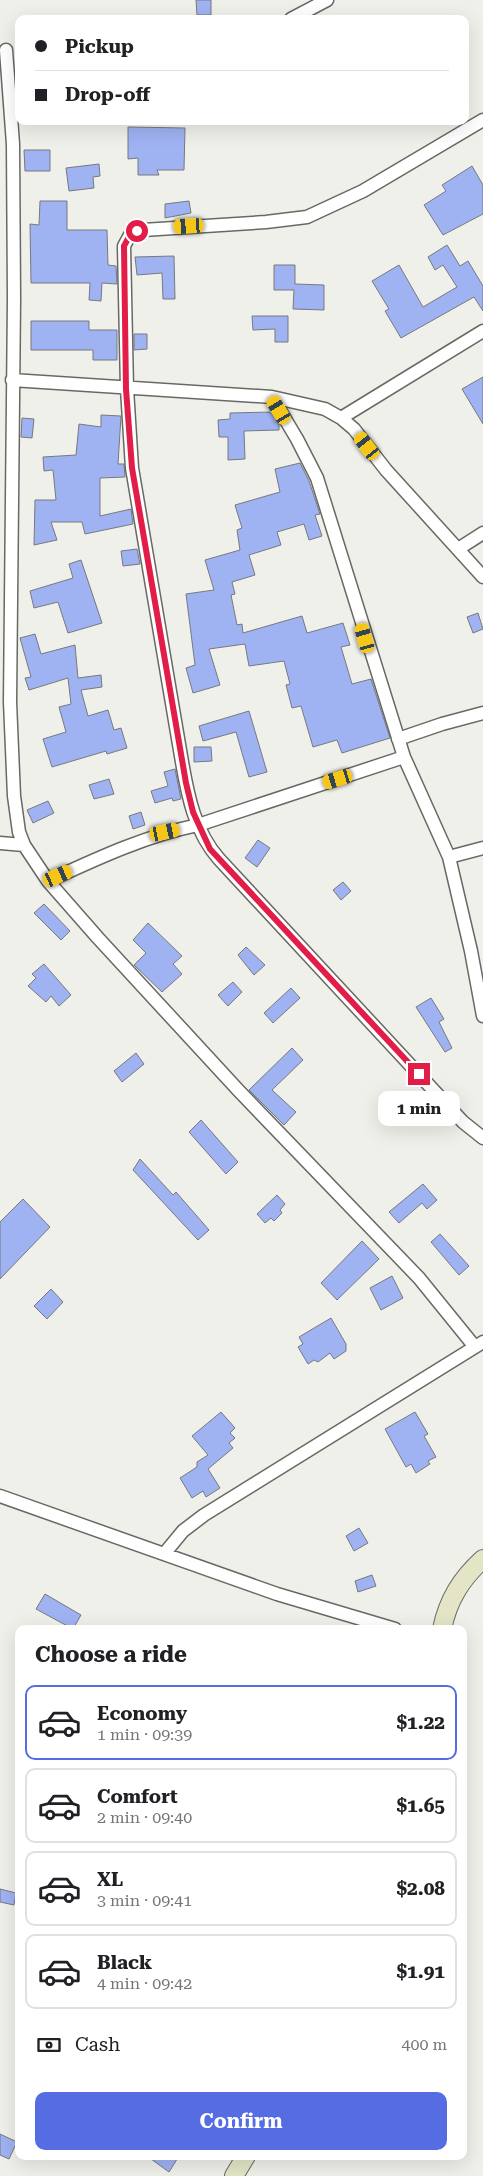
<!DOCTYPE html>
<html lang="en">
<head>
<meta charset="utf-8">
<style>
	:root { --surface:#fff; --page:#f6f6f6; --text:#202124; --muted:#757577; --line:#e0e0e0; --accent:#556ce2 }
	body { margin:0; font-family:"Roboto Serif",serif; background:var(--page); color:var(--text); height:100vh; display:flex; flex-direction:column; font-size:19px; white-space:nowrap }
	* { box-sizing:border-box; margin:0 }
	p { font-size:16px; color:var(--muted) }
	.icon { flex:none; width:28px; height:28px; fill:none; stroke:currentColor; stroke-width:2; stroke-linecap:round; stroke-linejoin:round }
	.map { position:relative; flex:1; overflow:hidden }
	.drawer { position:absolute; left:15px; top:1625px; width:452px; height:535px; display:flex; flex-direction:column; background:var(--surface); border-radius:10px; box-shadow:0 5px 20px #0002 }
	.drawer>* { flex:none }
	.banner { position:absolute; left:15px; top:15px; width:454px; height:110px; border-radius:10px; box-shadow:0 5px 20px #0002; display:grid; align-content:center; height:110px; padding:0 20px; background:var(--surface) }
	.end { position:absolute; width:22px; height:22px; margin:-11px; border:6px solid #e11d48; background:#fff; box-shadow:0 0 0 2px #fff }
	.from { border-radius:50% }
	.bubble { position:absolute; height:35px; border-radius:10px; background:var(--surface); box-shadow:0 5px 20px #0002; font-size:16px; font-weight:700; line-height:35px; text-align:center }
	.car { position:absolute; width:15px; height:30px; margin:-15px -8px; border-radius:6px; box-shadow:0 0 4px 1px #0007; background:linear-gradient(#f5c518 24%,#345 0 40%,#f5c518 0 76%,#345 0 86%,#f5c518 0) }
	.banner b { display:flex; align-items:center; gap:18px; height:48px; font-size:19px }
	.banner b+b { border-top:1px solid var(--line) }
	.banner i { width:12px; height:12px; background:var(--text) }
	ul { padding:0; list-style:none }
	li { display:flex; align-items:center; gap:15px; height:75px; margin:0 10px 8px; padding:0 10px; border:2px solid var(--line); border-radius:10px }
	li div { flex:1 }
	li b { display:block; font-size:19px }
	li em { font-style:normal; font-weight:700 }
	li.selected { border-color:var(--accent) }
	li>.icon { width:45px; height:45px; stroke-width:1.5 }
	h2 { padding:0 20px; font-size:22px; line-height:60px }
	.pay { display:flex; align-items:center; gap:12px; height:55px; padding:0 20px; font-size:19px }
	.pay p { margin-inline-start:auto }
	.action { display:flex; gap:10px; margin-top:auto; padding:10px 20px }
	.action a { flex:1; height:58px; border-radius:10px; background:var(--accent); color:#fff; font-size:20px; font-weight:700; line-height:58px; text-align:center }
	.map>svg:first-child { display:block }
</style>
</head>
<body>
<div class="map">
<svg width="483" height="2176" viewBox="0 0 483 2176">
	<rect width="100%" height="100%" fill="#f0f0ea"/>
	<path fill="#9fb2f2" stroke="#78797e" d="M196,0H211V15H197Z
		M128,127L185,128L184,170H157L159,175H138V158L128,159Z
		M24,150H50V171H25Z
		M99,164L100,176L93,177L94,188L69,191L66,168Z
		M472,166L483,185V214L443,235L424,205L446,191L442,185Z
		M40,201H67V230H107L108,265L116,266L117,284L102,283L101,301L89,300L90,283H31L30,224L39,225Z
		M189,201L191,213L165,218V204Z
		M447,245L460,266L468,261L483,286V311L474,297L401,338L385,311L389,309L372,281L399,265L423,307L457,287L443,265L435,270L428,257Z
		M174,256L175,299H163L162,273L137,275L135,257Z
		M274,265H295V284L324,285V310L293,309L294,290H274Z
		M252,316H288V342H275V329L253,330Z
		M31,321H89V330H117V360H93V350H31Z
		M134,334H147V349L134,350Z
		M483,377V424L462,389Z
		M271,412L279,424V430L244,431L245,459L228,460V437H219L218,420L230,419V413Z
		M101,415L121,416L118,464H124L125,477L100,478V516L131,509L133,524L85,534L82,522H51L57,540L34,545L35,500H56L53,470L44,471L43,457L76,455L79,424L101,427Z
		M22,418L34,419L32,438L21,437Z
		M300,463L309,481L320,514L315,515L322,536L309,540L304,524L277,532L281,545L249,555L255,575L232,582L235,594L231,595L237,625L242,624L243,633L302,616L307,633L343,623L350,645L341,647L352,684L371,679L390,738L342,753L337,740L313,747L301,706L292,708L286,685L290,684L284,661L249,666L245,644L209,649L220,685L193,693L186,668L195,665L186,594L214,590L205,560L240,550L237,530L242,528L235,505L280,492L275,469Z
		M137,549L140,564L123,566L121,551Z
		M81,560L102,623L68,633L58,602L34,608L30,591L73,578L69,564Z
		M478,613L483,629L473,633L467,617Z
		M35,634L41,654L75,645L78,678L101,675L102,687L81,690L88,716L108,710L114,730L121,728L127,748L107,754L106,751L52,767L43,739L66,732L59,707L71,704L68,678L29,690L25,678L31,677L20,638Z
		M249,711L267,772L249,777L236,732L203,741L199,726Z
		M194,747H211L212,761L194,762Z
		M175,769L181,799L173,801L172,798L155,803L151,791L168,786L164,772Z
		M109,779L114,794L94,799L89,785Z
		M48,801L54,813L33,823L27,810Z
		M141,812L145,825L133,829L129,816Z
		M258,840L270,848L257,867L245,858Z
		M343,882L351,891L341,900L333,890Z
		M44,904L70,931L61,940L34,913Z
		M148,923L182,956L173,964L182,974L162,992L134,965L146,953L133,940Z
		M246,947L265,965L254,975L238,955Z
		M44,964L71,995L59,1006L51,996L46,1002L28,986L36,978L32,974Z
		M233,982L242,992L228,1006L218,995Z
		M291,988L300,998L273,1023L264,1013Z
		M431,998L444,1019L439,1022L452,1048L445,1052L416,1007Z
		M292,1048L303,1060L272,1090L296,1112L284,1125L249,1090Z
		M136,1053L144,1064L122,1082L114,1071Z
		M201,1120L238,1162L226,1174L189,1132Z
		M140,1159L173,1195L176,1192L209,1230L198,1240L133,1170Z
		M423,1184L437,1200L427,1209L422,1203L399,1223L389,1212Z
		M277,1195L285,1204L280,1210L282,1213L274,1221L271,1218L265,1223L257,1214Z
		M23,1199L50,1227L0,1279V1222Z
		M440,1234L469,1266L459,1275L431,1242Z
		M362,1241L379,1259L337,1300L321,1283Z
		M392,1276L403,1298L381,1310L370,1288Z
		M51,1289L63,1302L47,1319L34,1306Z
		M331,1318L346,1344V1351L334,1359L330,1353L318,1362L314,1360L308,1364L298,1347L303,1344L299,1337Z
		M221,1412L235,1428L230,1433L235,1438L229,1443L233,1448L208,1469L220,1488L206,1497L203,1491L192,1498L180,1478L197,1467V1462L208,1455L192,1436Z
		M415,1412L428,1434L424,1436L436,1457L428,1461L430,1464L416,1473L411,1464L406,1467L385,1429Z
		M359,1528L368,1543L354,1551L346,1536Z
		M372,1575L376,1586L358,1592L355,1581Z
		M45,1594L81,1615L73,1629L36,1609Z
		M0,1889L16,1893L14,1905L0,1902Z
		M0,2134L17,2142L9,2159L0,2155Z
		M147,2156H179L169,2172Z"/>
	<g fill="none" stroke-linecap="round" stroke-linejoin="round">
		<defs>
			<path id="street" d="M291,19L327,0
				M6,50L13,144L14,299L10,702L14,796L19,832L24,845L48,881L98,938L239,1091L419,1278L475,1347
				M483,120L363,191L307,217L266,222L143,230L130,235L124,246L127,389L132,468L182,762C188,797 195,832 219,859L463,1122L483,1138
				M12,380L272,397L325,409L341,418L354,429L386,470L483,577
				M272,397L297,439L317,478L404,757L449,857L471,951L483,1016
				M341,418L483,331
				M458,549L483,533
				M398,739L442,724L483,713
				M0,843L24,845
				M449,857L483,848
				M48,881C98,858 145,836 198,825L404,757
				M0,1496L277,1594L395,1629
				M164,1554L183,1531L204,1515L483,1342"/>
			<path id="secondary" d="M442,1629C448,1600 461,1579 483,1559
				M234,2176L246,2156"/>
		</defs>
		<use href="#street" stroke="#686964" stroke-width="15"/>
		<use href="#secondary" stroke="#686964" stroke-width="20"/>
		<use href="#street" stroke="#fff" stroke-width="12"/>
		<use href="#secondary" stroke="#e3e5c6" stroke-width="18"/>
	</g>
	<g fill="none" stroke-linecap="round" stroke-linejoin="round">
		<path stroke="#e11d48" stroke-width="6" d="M137,231L130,235L124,246L126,389L132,468L186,783L193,812L210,849L419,1074"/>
	</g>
</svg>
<i class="end from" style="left:137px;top:231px"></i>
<i class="end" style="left:419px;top:1074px"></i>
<div class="bubble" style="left:378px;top:1091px;width:82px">1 min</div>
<i class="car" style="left:189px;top:226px;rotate:267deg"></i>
<i class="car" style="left:279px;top:410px;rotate:329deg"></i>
<i class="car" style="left:367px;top:446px;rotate:323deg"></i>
<i class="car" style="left:365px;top:638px;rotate:344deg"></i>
<i class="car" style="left:338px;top:779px;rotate:253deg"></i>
<i class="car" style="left:165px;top:832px;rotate:78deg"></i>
<i class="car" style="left:58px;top:876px;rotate:66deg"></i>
<div class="banner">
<b><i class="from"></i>Pickup</b>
<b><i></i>Drop-off</b>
</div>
<section class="drawer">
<h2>Choose a ride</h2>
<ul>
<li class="selected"><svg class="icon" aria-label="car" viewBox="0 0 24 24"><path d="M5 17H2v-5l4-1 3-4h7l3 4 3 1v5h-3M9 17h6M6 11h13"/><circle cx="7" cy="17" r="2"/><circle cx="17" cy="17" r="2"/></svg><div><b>Economy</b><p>1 min · 09:39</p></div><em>$1.22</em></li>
<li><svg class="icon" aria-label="car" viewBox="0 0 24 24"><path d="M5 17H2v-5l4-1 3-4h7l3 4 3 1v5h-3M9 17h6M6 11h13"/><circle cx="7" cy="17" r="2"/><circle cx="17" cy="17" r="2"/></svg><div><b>Comfort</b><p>2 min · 09:40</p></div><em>$1.65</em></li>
<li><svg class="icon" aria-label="car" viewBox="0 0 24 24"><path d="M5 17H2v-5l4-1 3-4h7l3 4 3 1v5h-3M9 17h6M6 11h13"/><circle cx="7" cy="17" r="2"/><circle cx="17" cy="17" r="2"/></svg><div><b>XL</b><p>3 min · 09:41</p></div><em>$2.08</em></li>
<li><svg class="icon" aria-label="car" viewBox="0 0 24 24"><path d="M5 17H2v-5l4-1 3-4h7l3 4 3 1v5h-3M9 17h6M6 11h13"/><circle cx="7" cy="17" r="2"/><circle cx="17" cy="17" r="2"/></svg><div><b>Black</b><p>4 min · 09:42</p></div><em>$1.91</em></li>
</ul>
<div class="pay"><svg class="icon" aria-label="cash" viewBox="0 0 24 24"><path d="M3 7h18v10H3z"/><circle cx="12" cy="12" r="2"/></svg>Cash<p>400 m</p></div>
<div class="action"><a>Confirm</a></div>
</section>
</div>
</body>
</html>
